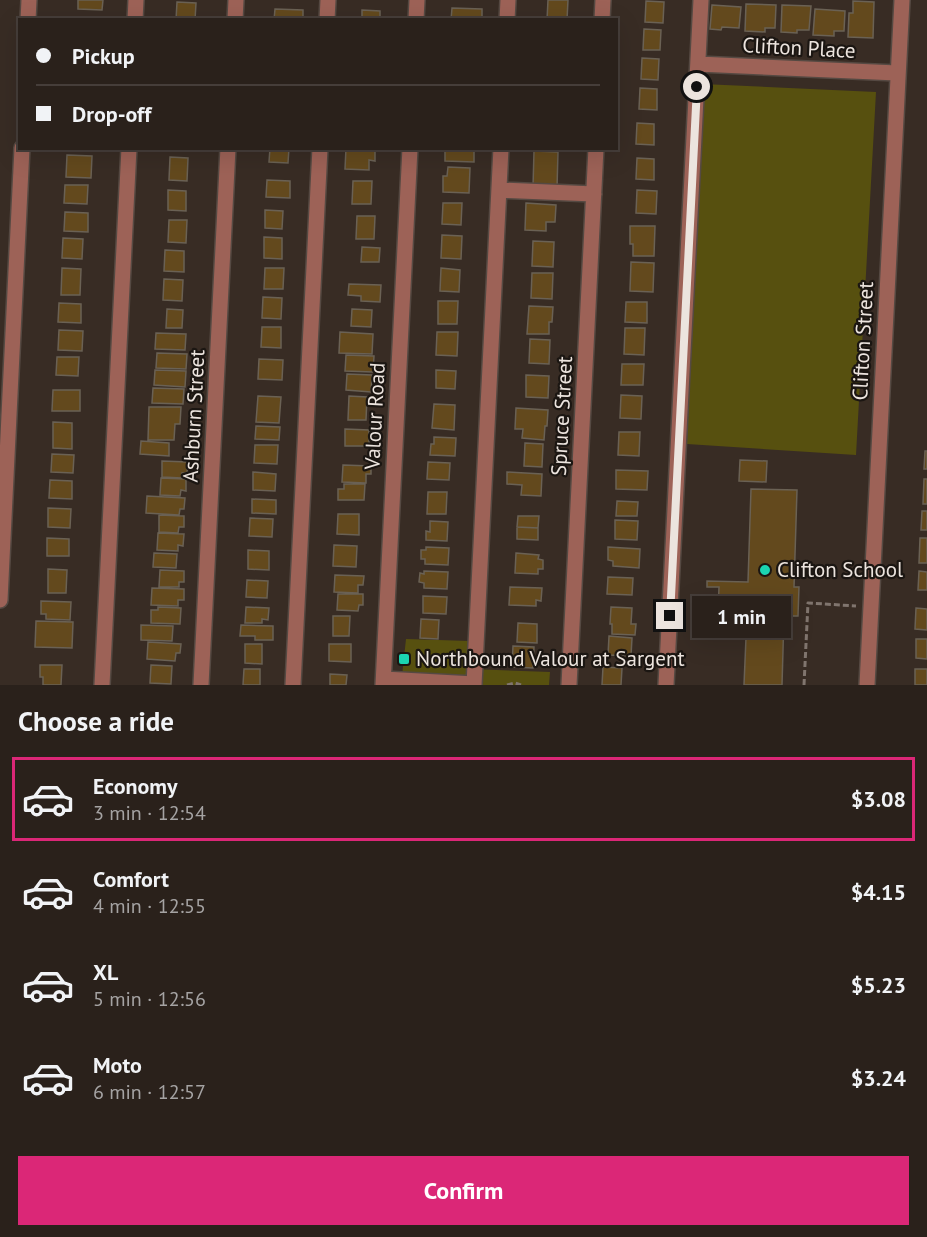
<!DOCTYPE html>
<html lang="en">
<head>
<meta charset="utf-8">
<style>
	:root { --surface:#2a211b; --page:#362e28; --text:#f1f3f6; --muted:#a5a3a3; --line:#463e3a; --accent:#db2777 }
	body { margin:0; font-family:"PT Sans",sans-serif; background:var(--page); color:var(--text); height:100vh; display:flex; flex-direction:column; font-size:22px; white-space:nowrap }
	* { box-sizing:border-box; margin:0 }
	p { font-size:20px; color:var(--muted) }
	.icon { flex:none; width:33px; height:33px; fill:none; stroke:currentColor; stroke-width:2; stroke-linecap:round; stroke-linejoin:round }
	.map { position:relative; height:685px; overflow:hidden }
	.sheet { display:flex; flex-direction:column; background:var(--surface); flex:1 }
	.sheet>* { flex:none }
	.hud { position:absolute; left:18px; top:18px; width:600px; height:132px; border-radius:0px; box-shadow:0 6px 24px #0002,0 0 0 2px var(--line); display:grid; align-content:center; height:132px; padding:0 18px; background:var(--surface) }
	.end { position:absolute; width:27px; height:27px; margin:-14px; border:8px solid #ece4de; background:#111; box-shadow:0 0 0 3px #111 }
	.from { border-radius:50% }
	.bubble { position:absolute; height:42px; border-radius:0px; background:var(--surface); box-shadow:0 6px 24px #0002,0 0 0 2px var(--line); font-size:20px; font-weight:600; line-height:42px; text-align:center }
	.hud b { display:flex; align-items:center; gap:21px; height:57px; font-size:22px }
	.hud b+b { border-top:2px solid var(--line) }
	.hud i { width:15px; height:15px; background:var(--text) }
	ul { padding:0; list-style:none }
	li { display:flex; align-items:center; gap:18px; height:84px; margin:0 12px 9px; padding:0 6px; border:3px solid transparent; border-radius:0px }
	li div { flex:1 }
	li b { display:block; font-size:22px }
	li em { font-style:normal; font-weight:600 }
	li.on { border-color:var(--accent) }
	li>.icon { width:54px; height:54px; stroke-width:1.5 }
	h2 { padding:0 18px; font-size:27px; line-height:72px }
	.primary-button { display:flex; gap:12px; margin-top:auto; padding:12px 18px }
	.primary-button a { flex:1; height:69px; border-radius:0px; background:var(--accent); color:#fff; font-size:24px; font-weight:600; line-height:69px; text-align:center }
	.map>svg:first-child { display:block }
</style>
</head>
<body>
<div class="map">
<svg width="927" height="685" viewBox="0 0 927 685">
	<rect width="100%" height="100%" fill="#382c24"/>
	<path fill="#57500f" d="M702,84L876,92L856,455L687,444Z
		M406,639L470,641L469,669L550,672L549,685H401Z"/>
	<path fill="#63491d" stroke="#6a6154" stroke-width="1.5" d="M78,0H103L102,10L78,9Z
		M548,0H568L567,20H547Z
		M646,1L664,2L663,23L645,22Z
		M853,1L874,2L873,38L848,37L849,13H853Z
		M177,2L196,3L195,20H176Z
		M746,4L776,5L775,28H765V32L745,31Z
		M712,5L741,7L739,28L722,27L721,30L710,29Z
		M782,5L811,6L809,30H797V33L781,32Z
		M452,8L482,9V20H451Z
		M275,9L303,10V20H274Z
		M815,9L845,11L844,31H834V36L813,35Z
		M362,10L380,11V20H362Z
		M644,29L661,30L660,50H643Z
		M642,58L659,59L658,80L641,79Z
		M640,88L657,89V110L639,109Z
		M637,123L654,124V145L636,144Z
		M270,148H289L288,163L269,162Z
		M346,148H375V161L369,160V170L345,169Z
		M445,148H474V162L445,161Z
		M534,151L558,152L557,188L533,187Z
		M67,155L92,156L91,178L66,177Z
		M170,157L188,158L187,181L169,180Z
		M637,158L654,159V180L636,179Z
		M448,167L470,168L469,193L443,192V176H447Z
		M267,180L290,181V198L266,197Z
		M353,181H372L371,204H352Z
		M65,185H88L87,204L64,203Z
		M168,190L186,191V211L168,210Z
		M637,190L657,191L656,214L636,213Z
		M443,203H462L461,225L442,224Z
		M526,203L556,205L555,222H546V231L525,230Z
		M265,210L283,211L282,229L265,228Z
		M65,212L88,213V232L64,231Z
		M357,216H375L374,239H356Z
		M169,220H187L186,243L168,242Z
		M630,226H655L654,256H633V244H630Z
		M442,235L462,236L461,259L441,258Z
		M264,237L282,238V259L264,258Z
		M63,238L83,239L82,259L62,258Z
		M533,241L554,242L553,267L532,266Z
		M362,247L380,248L379,262H361Z
		M165,250L184,251V272L164,271Z
		M631,262L654,263L653,292L630,291Z
		M62,268L81,269L80,295H61Z
		M265,268H284L283,289H264Z
		M441,268L460,270L459,292L440,291Z
		M532,273H553L552,299L531,298Z
		M164,279L183,280L182,301L163,300Z
		M349,284L381,285L380,302L361,301V296L348,295Z
		M263,297L282,298L281,319L262,318Z
		M438,301H458L457,324H438Z
		M626,302H647V323L625,322Z
		M59,303L81,304V323L58,322Z
		M529,306L553,307L552,322H549V334H527Z
		M167,309L183,310L182,328H166Z
		M352,309L372,310L371,327L351,326Z
		M262,327H281V348L261,347Z
		M625,328H645L644,355L624,354Z
		M59,330L83,331L82,351L58,350Z
		M340,332L373,334L372,354L339,353Z
		M437,332H458L457,356L436,355Z
		M156,333L186,334L185,350L155,349Z
		M530,339L550,340L549,364L529,363Z
		M157,353L187,354L186,369L156,368Z
		M346,355L374,356L373,372L345,371Z
		M57,357H79L78,376L56,375Z
		M259,359L283,360L282,380L258,379Z
		M622,364H644L643,385H621Z
		M155,370L186,371L185,387L154,385Z
		M436,370L456,371L455,389L436,388Z
		M347,374L372,375L371,392L346,390Z
		M526,375L549,376L548,398L526,397Z
		M153,388L184,389L183,404L152,403Z
		M53,390H80V411H52Z
		M621,395L642,396L641,419L620,418Z
		M258,396L281,397L279,423L256,422Z
		M349,396L367,397L366,420H348Z
		M434,404L455,405L454,430L432,428Z
		M149,407H181L180,424H175L174,440H148Z
		M516,408L548,410L547,426H545L544,440L522,438L523,429H515Z
		M53,422L72,423V449L53,448Z
		M256,426L280,427L279,440L255,439Z
		M345,429L369,430V446H345Z
		M619,432H640L639,456L618,455Z
		M434,437L456,438L455,456L430,455L431,444H434Z
		M141,441L169,443V456L140,454Z
		M525,443L543,444L542,467L524,466Z
		M255,445H278L277,464L254,463Z
		M925,451H927V469H924Z
		M52,454L74,455L73,473L51,472Z
		M740,460L767,461L766,482L739,481Z
		M162,461L188,462L187,473H182V478L162,477Z
		M428,462L450,463L449,480L427,479Z
		M343,465L371,466V474H366V483L342,482Z
		M616,470L648,471L647,490L616,489Z
		M253,472L276,474L275,491L253,490Z
		M507,472L542,474L541,496L521,495L522,485L507,484Z
		M161,478L186,479V491L181,490L180,496L160,495Z
		M924,479H927V504H923Z
		M50,480L72,481V499L49,498Z
		M344,484H365L364,500H338V489H344Z
		M751,489L797,490L794,587H799L798,616H784L782,685H744L747,614L718,612L719,587H707V581L748,582Z
		M428,492H447L446,514H427Z
		M147,496L185,498L184,509H180L179,515L146,513Z
		M252,499L276,500V514L252,513Z
		M617,501L638,502L637,516H616Z
		M48,508L71,509L70,528L48,527Z
		M922,511H927V530H921Z
		M338,514H359V535L337,534Z
		M159,515L184,516V527H179L178,533L159,532Z
		M518,516H539L538,528L517,527Z
		M250,518L273,519L272,537L249,536Z
		M615,520L638,521L637,540L615,539Z
		M430,521L448,522L447,541L426,540V531L430,532Z
		M517,527L538,528V540L517,539Z
		M158,533L184,534L183,546L178,545V551L157,550Z
		M47,538L69,539V556H47Z
		M920,538H927V563H919Z
		M334,545L357,546L356,567L333,566Z
		M426,547L449,548L448,565L425,564V559H421V550H426Z
		M608,547L640,549L639,568L613,566V561L608,560Z
		M248,550L269,551V570L248,569Z
		M154,553L177,554L176,568L153,567Z
		M516,553L539,555L538,559L543,560V569H538V574L515,573Z
		M48,569L67,570L66,593H48Z
		M160,570L184,571V582H179V587H159Z
		M424,571L448,572L447,589L424,588V583L419,582L420,573L424,574Z
		M919,571L927,572V590H918Z
		M335,575L364,576L363,585H358V593L334,592Z
		M608,577L633,578L632,595L607,594Z
		M247,580L268,581L267,598L246,597Z
		M510,587L542,588L541,601L536,600V606L509,605Z
		M152,588L184,589V600H178V606L151,605Z
		M338,594H363V605H359L358,611L337,610Z
		M423,596L447,597L446,614L423,613Z
		M41,601L71,602L70,620L46,619V614H41Z
		M158,607L181,608L180,624L151,623V610H158Z
		M246,607L269,608L268,620L262,619V623H245Z
		M611,607L632,608L631,624H636L635,635L612,634V624H610Z
		M916,608L927,609V630L915,629Z
		M333,616H350L349,636H333Z
		M421,619L439,620L438,639L420,638Z
		M36,621L73,622L72,648L35,647Z
		M518,623L537,624V643L517,642Z
		M141,625L173,626L172,641L141,640Z
		M241,625L273,626V640H255V636H240Z
		M609,636L632,638L631,656L608,655Z
		M916,639H927V659L916,658Z
		M148,642L181,644L180,653H176L175,661L147,659Z
		M245,644H262V664L245,663Z
		M329,644H351V662L329,661Z
		M513,646L534,647L533,668L512,667Z
		M40,665H62L61,685H43V677H40Z
		M151,665L172,666L171,684L150,683Z
		M603,667L622,668L621,685H602Z
		M244,669H260V685H243Z
		M915,669H927V685H915Z
		M330,674L347,675L346,685H330Z"/>
	<g fill="none" stroke-linecap="round" stroke-linejoin="round">
		<defs>
			<path id="minor" d="M28,20L29,0
				M135,20L136,0
				M235,20L236,0
				M327,20L328,0
				M416,20L417,0
				M507,20L508,0
				M602,20L603,0
				M698,64L897,73
				M499,190L594,194
				M0,600L22,148
				M384,679L474,684
				M102,685L129,148
				M201,685L228,148
				M293,685L320,148
				M383,685L410,148
				M474,685L501,148
				M569,685L596,148
				M666,685L701,0
				M867,685L902,0"/>
		</defs>
		<use href="#minor" stroke="#554942" stroke-width="18"/>
		<path stroke="#80756e" stroke-width="3" stroke-dasharray="6 3" stroke-linecap="butt" d="M507,685L515,683L521,685
			M804,685L808,603L856,606"/>
		<use href="#minor" stroke="#9d6257" stroke-width="15"/>
	</g>
	<g fill="none" stroke-linecap="round" stroke-linejoin="round">
		<path stroke="#ece4de" stroke-width="8" d="M670,616L697,87"/>
	</g>
	<g fill="#1bd5b1" stroke="#1b1612" stroke-width="2">
		<circle cx="765" cy="570" r="6"/>
		<rect x="398" y="653" width="12" height="12" rx="3"/>
	</g>
	<g text-anchor="middle" stroke-width="4.5" stroke-linejoin="round" paint-order="stroke">
		<g font-size="21" fill="#ece4de" stroke="#1b1612">
			<text transform="translate(799 48) rotate(3)" y="7">Clifton Place</text>
			<text transform="translate(863 341) rotate(-87)" y="7">Clifton Street</text>
			<text transform="translate(194 416) rotate(-87)" y="7">Ashburn Street</text>
			<text transform="translate(375 416) rotate(-87)" y="7">Valour Road</text>
			<text transform="translate(562 416) rotate(-87)" y="7">Spruce Street</text>
		</g>
		<g font-size="21" fill="#ece4de" stroke="#1b1612" text-anchor="start">
			<text x="777" y="577">Clifton School</text>
			<text x="416" y="666">Northbound Valour at Sargent</text>
		</g>
	</g>
</svg>
<i class="end from" style="left:697px;top:87px"></i>
<i class="end" style="left:670px;top:616px"></i>
<div class="bubble" style="left:692px;top:596px;width:99px">1 min</div>
<div class="hud">
<b><i class="from"></i>Pickup</b>
<b><i></i>Drop-off</b>
</div>
</div>
<section class="sheet">
<h2>Choose a ride</h2>
<ul>
<li class="on"><svg class="icon" aria-label="car" viewBox="0 0 24 24"><path d="M5 17H2v-5l4-1 3-4h7l3 4 3 1v5h-3M9 17h6M6 11h13"/><circle cx="7" cy="17" r="2"/><circle cx="17" cy="17" r="2"/></svg><div><b>Economy</b><p>3 min · 12:54</p></div><em>$3.08</em></li>
<li><svg class="icon" aria-label="car" viewBox="0 0 24 24"><path d="M5 17H2v-5l4-1 3-4h7l3 4 3 1v5h-3M9 17h6M6 11h13"/><circle cx="7" cy="17" r="2"/><circle cx="17" cy="17" r="2"/></svg><div><b>Comfort</b><p>4 min · 12:55</p></div><em>$4.15</em></li>
<li><svg class="icon" aria-label="car" viewBox="0 0 24 24"><path d="M5 17H2v-5l4-1 3-4h7l3 4 3 1v5h-3M9 17h6M6 11h13"/><circle cx="7" cy="17" r="2"/><circle cx="17" cy="17" r="2"/></svg><div><b>XL</b><p>5 min · 12:56</p></div><em>$5.23</em></li>
<li><svg class="icon" aria-label="car" viewBox="0 0 24 24"><path d="M5 17H2v-5l4-1 3-4h7l3 4 3 1v5h-3M9 17h6M6 11h13"/><circle cx="7" cy="17" r="2"/><circle cx="17" cy="17" r="2"/></svg><div><b>Moto</b><p>6 min · 12:57</p></div><em>$3.24</em></li>
</ul>
<div class="primary-button"><a>Confirm</a></div>
</section>
</body>
</html>
